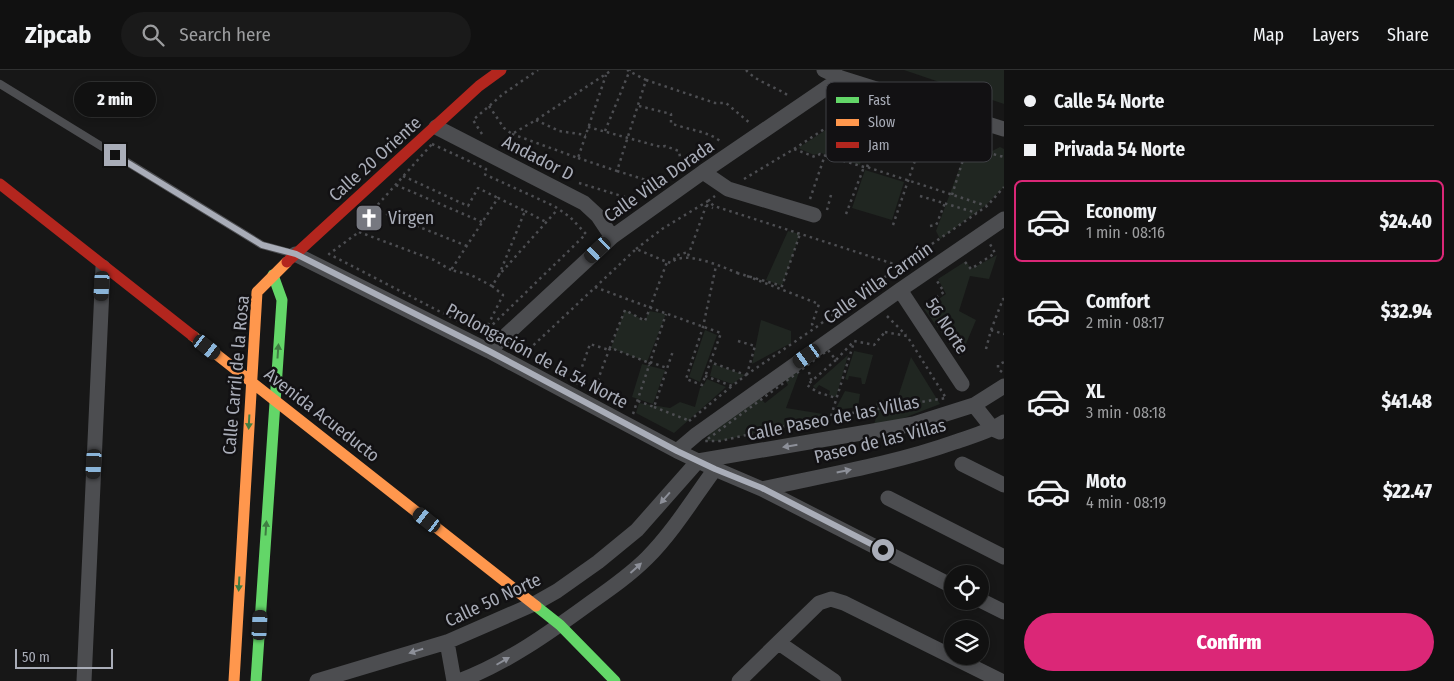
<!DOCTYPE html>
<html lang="en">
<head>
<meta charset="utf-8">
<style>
	:root { --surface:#111; --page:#1a1a1a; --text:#f1f3f6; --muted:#9c9d9f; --line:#303131; --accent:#db2777 }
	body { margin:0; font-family:"Fira Sans Condensed",sans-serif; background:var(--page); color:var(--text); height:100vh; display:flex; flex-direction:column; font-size:19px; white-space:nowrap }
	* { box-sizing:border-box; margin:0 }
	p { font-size:16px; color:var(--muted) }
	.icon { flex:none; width:28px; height:28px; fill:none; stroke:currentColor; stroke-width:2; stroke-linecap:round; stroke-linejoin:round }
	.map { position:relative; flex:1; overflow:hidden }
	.panel { display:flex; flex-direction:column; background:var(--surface); width:450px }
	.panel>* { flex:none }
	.guide { display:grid; align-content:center; height:110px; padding:0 20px; background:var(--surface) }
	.buttons { position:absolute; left:944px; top:495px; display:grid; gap:10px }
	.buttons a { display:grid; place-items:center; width:45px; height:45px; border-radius:50%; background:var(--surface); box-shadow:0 2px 8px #0003,0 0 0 1px var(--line); font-size:25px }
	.scale { position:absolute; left:15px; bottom:12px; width:98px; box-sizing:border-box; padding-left:5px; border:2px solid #a9adb8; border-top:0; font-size:14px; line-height:18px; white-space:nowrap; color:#a9adb8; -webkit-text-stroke:4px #121113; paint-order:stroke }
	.end { position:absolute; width:22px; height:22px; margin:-11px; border:6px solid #a9adb8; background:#111; box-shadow:0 0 0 2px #111 }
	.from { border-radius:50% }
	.bubble { position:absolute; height:35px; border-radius:18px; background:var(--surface); box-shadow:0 2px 8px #0003,0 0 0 1px var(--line); font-size:16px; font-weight:800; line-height:35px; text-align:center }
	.car { position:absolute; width:15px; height:30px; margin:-15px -8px; border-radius:6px; box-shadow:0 0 4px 1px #0007; background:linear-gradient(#222 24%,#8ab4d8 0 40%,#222 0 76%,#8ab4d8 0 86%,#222 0) }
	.guide b { display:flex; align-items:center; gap:18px; height:48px; font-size:19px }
	.guide b+b { border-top:1px solid var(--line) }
	.guide i { width:12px; height:12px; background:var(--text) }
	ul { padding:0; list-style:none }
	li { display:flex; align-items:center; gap:15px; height:82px; margin:0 10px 8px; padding:0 10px; border:2px solid transparent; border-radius:8px }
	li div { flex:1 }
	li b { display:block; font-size:19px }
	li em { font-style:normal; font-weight:800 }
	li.on { border-color:var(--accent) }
	li>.icon { width:45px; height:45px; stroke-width:1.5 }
	.button { display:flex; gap:10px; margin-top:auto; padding:10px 20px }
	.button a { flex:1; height:58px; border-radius:30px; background:var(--accent); color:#fff; font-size:20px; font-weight:800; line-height:58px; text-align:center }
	header { display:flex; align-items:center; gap:30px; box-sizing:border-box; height:70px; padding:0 25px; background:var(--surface); border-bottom:1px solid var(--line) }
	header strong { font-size:24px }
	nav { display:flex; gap:28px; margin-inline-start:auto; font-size:18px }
	.search { width:350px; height:45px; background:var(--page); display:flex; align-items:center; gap:12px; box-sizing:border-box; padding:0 18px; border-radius:28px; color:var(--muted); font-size:19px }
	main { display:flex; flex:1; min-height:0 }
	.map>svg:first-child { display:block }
</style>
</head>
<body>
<header>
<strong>Zipcab</strong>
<div class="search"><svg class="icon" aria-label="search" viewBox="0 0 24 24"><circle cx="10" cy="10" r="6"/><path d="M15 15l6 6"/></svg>Search here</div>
<nav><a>Map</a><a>Layers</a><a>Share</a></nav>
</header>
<main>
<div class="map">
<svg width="1004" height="611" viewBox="0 0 1004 611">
	<rect width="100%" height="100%" fill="#171717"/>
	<path fill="#202621" d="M904,0H1004V34Z
		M841,50L833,73L863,82L860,95L821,83L814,85L798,78Z
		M967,78L988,83L1000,77L1004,79V117L986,135L940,169L936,161Z
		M865,100L904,112L892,150L852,138Z
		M788,161L800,164L782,216L766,210Z
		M997,185L989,209L970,206L959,241L976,250L960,288L924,239L946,224L938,209L966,191L971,199Z
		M625,240L645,251L649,241L666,244L647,292L611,278Z
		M761,250L791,261V273L752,294Z
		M705,260L717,265L700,312L689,307Z
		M854,281L873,285L865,314H862L861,308L849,306L848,310L845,309Z
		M848,285L836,327L829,325L830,321L819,315L816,319L813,316Z
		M911,287L940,334L878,358L873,357L876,348L872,347L877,330H897Z
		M642,294L665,300L653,334L632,327Z
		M713,294L745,305L732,314L710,306Z
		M801,297L786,338L823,344V347L720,371H705L724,341L757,325L765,333L788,315L784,308Z
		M707,309L726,317L674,363L636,343L639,333L670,338L680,332L695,337L700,318L703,316Z
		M845,321L860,324L858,337L835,340Z"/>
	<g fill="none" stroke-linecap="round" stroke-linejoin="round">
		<path stroke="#4d4e52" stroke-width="2.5" stroke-dasharray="2.5 4" stroke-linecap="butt" d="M746,0C757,12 776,17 789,26L788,27
			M646,10L715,33H726L751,54
			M489,36L504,58L512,64L536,50L612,0
			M639,36L671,44V53C686,60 711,61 722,73
			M536,50L559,61L586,65
			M588,57L661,77L665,76L679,81L680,87L693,91
			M605,61L630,0
			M482,64L473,50L503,24L538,0
			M512,64L578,88L606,5
			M432,74L486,99L484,104L554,136L570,147L586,164L483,264L329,184L359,162L374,139Z
			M794,79L847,44L967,77
			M578,88L617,101L646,10L627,0
			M867,97L882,53
			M617,101L662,115
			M403,106L468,136L478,118L498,128
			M744,109L794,79L815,87L820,84L864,97H867L987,136
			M579,113L638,131
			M396,115L482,152
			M952,125L967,77L1004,87
			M920,126L977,143
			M810,129L825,85
			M708,131L715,126
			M706,135L713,138
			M374,139L467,176
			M827,140L831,125
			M525,141L546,152
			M846,144L864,97
			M893,155L924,64
			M930,156L936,155L937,153L945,133
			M359,162L434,190L451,200
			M636,179L662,159L708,131L714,136L900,196
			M688,186L706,136
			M674,190L675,186L688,182
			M668,192L671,193C684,179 722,197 738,203
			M965,192L971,199L995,183L990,174
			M737,203L782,216L800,164H797
			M747,206L819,234L812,254L815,258
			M492,216L471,205L451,200L498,128L525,141L499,205
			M595,217C637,233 678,248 721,263L702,315L686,309L703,257L716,196
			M925,234L944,222L937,211
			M887,246L906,265
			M991,260L1003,229L1004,230
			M485,261L503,225L492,216L499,205L558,139
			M885,262L907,266L946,328L821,348L720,371H705L828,280L836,290L854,271L874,275Z
			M738,271L755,276L747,304
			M986,279L991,260L1004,264
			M524,284L636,179L667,192L645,251L625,240L609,280L590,274L576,314
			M836,290L807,315L817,322L836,328
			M650,292L667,298
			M809,302L812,313
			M1002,302L998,299V295L1004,292
			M746,305L815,258L900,196L987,136L1004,117
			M705,306L732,316L746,305L710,292
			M593,323L609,280L611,278L647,292L649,296
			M638,331L654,337L673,281
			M654,337L690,351
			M633,344L666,244
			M831,346L854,272
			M689,351L732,316"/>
		<path stroke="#4c4d50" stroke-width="8" d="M0,14L262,175L291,183"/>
		<path stroke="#4c4d50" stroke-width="15" d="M824,0L841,8L1004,59
			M436,57L584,133L598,146L612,167
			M703,102L728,119L814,145
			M295,184L489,281L677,381L715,399L762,419L952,516
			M900,220L962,314
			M489,281L612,167L703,102L841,8
			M974,335L993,359L1000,362
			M677,381L697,364L900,220L1004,149
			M698,391L914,354L974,335L1004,316
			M962,394L1004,415
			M762,419C826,405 893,394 955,372C972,366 989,362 1004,352
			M888,428L1004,487
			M980,530L1004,542
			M447,572L454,611
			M779,573L834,611
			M84,611L103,197
			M317,611L447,572L534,534L557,521L598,492L637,460L698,391
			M459,611C507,593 549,563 590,533C610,519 630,505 647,488C673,462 693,429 715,399
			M739,611L819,533L831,529L844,533L1001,611"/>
		<path stroke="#63d668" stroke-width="11" d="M536,536L560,555L615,611
			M256,611L282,230L273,205"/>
		<path stroke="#ff974d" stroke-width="11" d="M193,266L536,536
			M234,611L257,222L287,192"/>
		<path stroke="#b3261e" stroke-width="11" d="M0,114L193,266
			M287,192L479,16L501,0"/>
	</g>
	<defs><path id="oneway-solid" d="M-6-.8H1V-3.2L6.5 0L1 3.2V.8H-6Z" transform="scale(1.25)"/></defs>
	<g fill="#3f7d42">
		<use href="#oneway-solid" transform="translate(278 281) rotate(-86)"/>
		<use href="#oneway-solid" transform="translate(249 352) rotate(93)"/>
		<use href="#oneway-solid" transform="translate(266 458) rotate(-86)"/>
		<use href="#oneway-solid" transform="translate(239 514) rotate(93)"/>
	</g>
	<g fill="#8d9099">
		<use href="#oneway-solid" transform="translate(790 376) rotate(171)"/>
		<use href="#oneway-solid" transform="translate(844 401) rotate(-12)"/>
		<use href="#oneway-solid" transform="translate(665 428) rotate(131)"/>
		<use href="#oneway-solid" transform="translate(636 498) rotate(-42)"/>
		<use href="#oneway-solid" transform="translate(416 581) rotate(163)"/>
		<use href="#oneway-solid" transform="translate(503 591) rotate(-30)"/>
	</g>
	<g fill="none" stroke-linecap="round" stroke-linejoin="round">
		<path stroke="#a9adb8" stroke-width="6" d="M115,85L262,175L296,184L489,281L677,381L715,399L762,418L883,480"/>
	</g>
	<defs>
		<symbol id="church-square" viewBox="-11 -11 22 22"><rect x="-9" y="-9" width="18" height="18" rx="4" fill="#767880" stroke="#121113"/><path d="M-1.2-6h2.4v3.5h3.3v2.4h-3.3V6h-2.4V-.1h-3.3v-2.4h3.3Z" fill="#fff"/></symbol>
	</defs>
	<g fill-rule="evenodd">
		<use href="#church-square" x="353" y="132" width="32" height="32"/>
	</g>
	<g text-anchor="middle" stroke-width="5" stroke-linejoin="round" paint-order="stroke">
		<g font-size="18" fill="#a9adb8" stroke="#121113">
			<text transform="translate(538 88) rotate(27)" y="6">Andador D</text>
			<text transform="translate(375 89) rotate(-42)" y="6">Calle 20 Oriente</text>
			<text transform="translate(659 111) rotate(-35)" y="6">Calle Villa Dorada</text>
			<text transform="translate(878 213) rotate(-35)" y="6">Calle Villa Carmín</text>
			<text transform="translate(947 256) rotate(57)" y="6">56 Norte</text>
			<text transform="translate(537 286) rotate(28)" y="6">Prolongación de la 54 Norte</text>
			<text transform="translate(236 305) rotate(-85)" y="6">Calle Carril de la Rosa</text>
			<text transform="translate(322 345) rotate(38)" y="6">Avenida Acueducto</text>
			<text transform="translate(833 348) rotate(-11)" y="6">Calle Paseo de las Villas</text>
			<text transform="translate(880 371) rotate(-14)" y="6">Paseo de las Villas</text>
			<text transform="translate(493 530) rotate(-25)" y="6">Calle 50 Norte</text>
		</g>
		<g font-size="18" fill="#a9adb8" stroke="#121113" text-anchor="start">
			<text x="388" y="154">Virgen</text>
		</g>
	</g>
	<rect x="826" y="12" width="166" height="80" rx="8" fill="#121113" stroke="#3f4045" stroke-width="1"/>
	<rect x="836" y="27" width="23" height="6" fill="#63d668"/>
	<rect x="836" y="49" width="23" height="7" fill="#ff974d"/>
	<rect x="836" y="72" width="23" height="6" fill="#b3261e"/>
	<g font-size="14" fill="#a9adb8">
		<text x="868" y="35">Fast</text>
		<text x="868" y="57">Slow</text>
		<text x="868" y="80">Jam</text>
	</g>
</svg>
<div class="buttons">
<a><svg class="icon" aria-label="locate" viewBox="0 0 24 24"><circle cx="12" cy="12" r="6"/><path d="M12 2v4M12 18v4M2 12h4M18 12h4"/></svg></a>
<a><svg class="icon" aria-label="layers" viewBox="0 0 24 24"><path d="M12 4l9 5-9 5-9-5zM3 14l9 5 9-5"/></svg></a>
</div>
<div class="scale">50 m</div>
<i class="end from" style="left:883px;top:480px"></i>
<i class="end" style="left:115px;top:85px"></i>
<div class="bubble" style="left:74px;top:12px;width:82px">2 min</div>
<i class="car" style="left:598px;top:180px;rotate:227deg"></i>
<i class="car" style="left:102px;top:216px;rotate:183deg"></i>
<i class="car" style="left:207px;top:277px;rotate:128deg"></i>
<i class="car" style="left:807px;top:286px;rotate:235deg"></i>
<i class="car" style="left:94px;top:394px;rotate:183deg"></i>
<i class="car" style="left:427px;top:450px;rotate:308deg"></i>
<i class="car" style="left:260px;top:555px;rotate:3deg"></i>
</div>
<section class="panel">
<div class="guide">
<b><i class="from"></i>Calle 54 Norte</b>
<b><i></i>Privada 54 Norte</b>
</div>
<ul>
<li class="on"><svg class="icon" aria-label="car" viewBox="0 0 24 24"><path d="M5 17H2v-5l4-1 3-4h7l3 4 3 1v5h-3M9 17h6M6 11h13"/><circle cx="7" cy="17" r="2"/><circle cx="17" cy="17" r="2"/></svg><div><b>Economy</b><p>1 min · 08:16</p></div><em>$24.40</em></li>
<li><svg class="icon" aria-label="car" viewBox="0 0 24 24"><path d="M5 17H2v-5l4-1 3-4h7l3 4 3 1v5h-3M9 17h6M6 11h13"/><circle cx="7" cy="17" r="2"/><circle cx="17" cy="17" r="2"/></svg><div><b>Comfort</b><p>2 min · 08:17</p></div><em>$32.94</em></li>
<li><svg class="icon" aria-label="car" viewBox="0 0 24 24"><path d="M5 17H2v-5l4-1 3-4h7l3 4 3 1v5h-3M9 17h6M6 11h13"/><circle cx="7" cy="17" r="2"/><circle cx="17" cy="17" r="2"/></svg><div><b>XL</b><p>3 min · 08:18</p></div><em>$41.48</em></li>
<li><svg class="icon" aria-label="car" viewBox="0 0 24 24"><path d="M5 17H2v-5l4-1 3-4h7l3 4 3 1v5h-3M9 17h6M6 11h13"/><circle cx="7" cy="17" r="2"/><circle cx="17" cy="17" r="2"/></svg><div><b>Moto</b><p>4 min · 08:19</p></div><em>$22.47</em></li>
</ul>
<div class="button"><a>Confirm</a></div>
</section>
</main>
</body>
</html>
